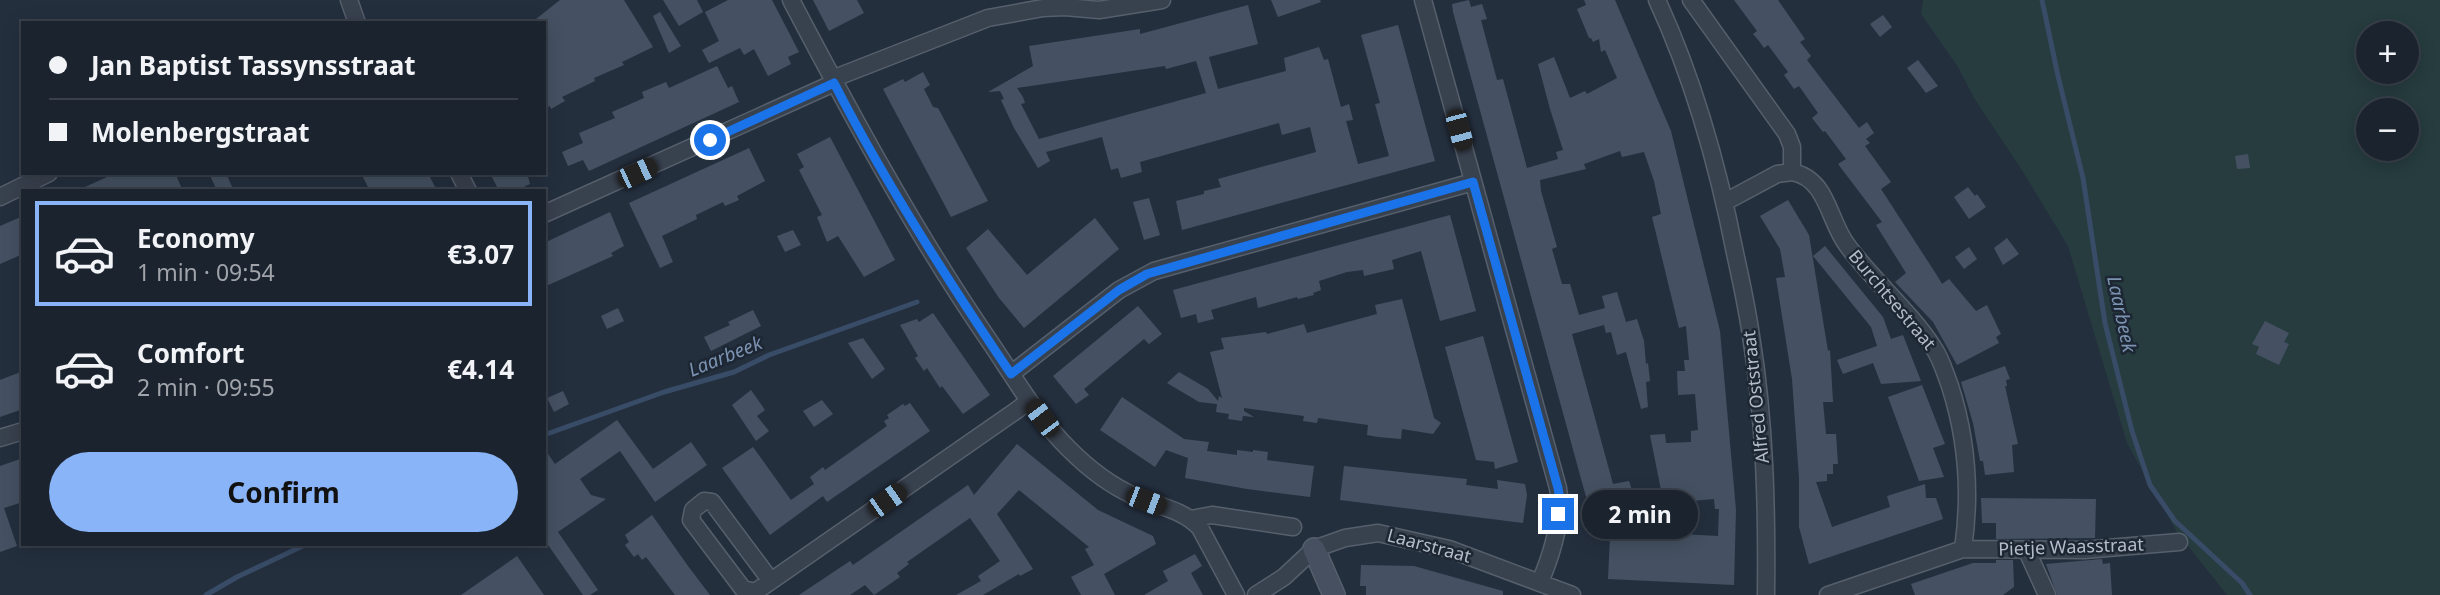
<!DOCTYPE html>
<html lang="en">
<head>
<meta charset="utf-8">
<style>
	:root { --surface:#1b232e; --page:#242b36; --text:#f1f3f6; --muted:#a0a4aa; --line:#39404a; --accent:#8ab4f8 }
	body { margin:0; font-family:"Noto Sans",sans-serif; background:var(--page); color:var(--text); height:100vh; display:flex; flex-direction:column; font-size:26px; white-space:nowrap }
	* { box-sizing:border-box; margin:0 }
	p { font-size:23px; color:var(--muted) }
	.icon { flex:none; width:38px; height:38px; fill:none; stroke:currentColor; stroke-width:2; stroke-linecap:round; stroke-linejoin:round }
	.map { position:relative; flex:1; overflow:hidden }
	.panel { position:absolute; left:21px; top:189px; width:525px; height:357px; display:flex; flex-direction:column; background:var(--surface); border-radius:0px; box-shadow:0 4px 18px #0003,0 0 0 2px var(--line) }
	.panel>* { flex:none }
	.hud { position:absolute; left:21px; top:21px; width:525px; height:154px; border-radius:0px; box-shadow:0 4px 18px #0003,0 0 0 2px var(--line); display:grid; align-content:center; height:154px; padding:0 28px; background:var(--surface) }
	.controls { position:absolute; left:2356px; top:21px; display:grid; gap:14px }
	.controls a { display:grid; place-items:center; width:63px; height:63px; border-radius:50%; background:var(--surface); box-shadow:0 4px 18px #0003,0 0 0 2px var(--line); font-size:35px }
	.end { position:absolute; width:32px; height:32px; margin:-16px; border:9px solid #1a73e8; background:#fff; box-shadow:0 0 0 4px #fff }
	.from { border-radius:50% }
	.bubble { position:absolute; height:49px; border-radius:24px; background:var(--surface); box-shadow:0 4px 18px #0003,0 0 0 2px var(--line); font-size:23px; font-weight:700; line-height:49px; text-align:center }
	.car { position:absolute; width:21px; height:42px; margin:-21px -10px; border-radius:9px; box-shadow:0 0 5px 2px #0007; background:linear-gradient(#222 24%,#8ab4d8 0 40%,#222 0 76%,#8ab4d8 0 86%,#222 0) }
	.hud b { display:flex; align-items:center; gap:24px; height:66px; font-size:26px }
	.hud b+b { border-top:2px solid var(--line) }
	.hud i { width:18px; height:18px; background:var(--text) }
	ul { padding:12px 0 0; list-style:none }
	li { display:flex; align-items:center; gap:21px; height:105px; margin:0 14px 10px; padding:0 14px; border:4px solid transparent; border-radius:0px }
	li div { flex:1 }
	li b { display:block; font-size:26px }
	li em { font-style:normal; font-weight:700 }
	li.selected { border-color:var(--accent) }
	li>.icon { width:63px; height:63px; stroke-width:1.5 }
	.action { display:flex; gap:14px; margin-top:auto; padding:14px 28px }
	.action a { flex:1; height:80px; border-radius:42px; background:var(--accent); color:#111; font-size:28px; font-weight:700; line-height:80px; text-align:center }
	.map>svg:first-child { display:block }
</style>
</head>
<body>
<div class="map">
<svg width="2440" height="595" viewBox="0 0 2440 595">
	<rect width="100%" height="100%" fill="#242f3e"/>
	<path fill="#263c3f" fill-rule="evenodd" d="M1923,0H2440V595H2227L2177,532L2127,443L2068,246L2023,172L1974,98L1958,67L1921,14ZM2368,33H2406V72H2368ZM2368,110H2406V149H2368Z"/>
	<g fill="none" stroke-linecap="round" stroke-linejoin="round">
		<path stroke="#394c67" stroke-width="5" d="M2042,0L2058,76L2083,178L2105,323L2132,431L2150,485L2175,521L2242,583L2250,595
			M544,435L664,392L734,372L769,355L917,302
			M206,595L237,577L307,544"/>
	</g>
	<path fill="#455162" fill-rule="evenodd" d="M560,0H624L653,47L622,62L624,65L594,78L595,81L562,97L565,101L551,109L550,106L544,109V23H531Z
		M663,0H697L703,12L679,26Z
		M728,0H772L799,52L788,57L791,64L768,76L754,49L744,55L740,48L709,63L702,50L719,41L705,12Z
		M813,0H857L864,13L829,31Z
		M1271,0H1320L1321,2L1278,17Z
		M1469,0L1471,7L1482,4L1487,19L1481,20L1497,80L1503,79L1527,168L1558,159L1556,152L1563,150L1550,109L1538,64L1554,57L1570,98L1585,91L1587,94L1617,78L1605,50L1601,52L1599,39L1593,42L1591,38H1589L1577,9L1586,5L1584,0H1615L1671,131L1720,331L1736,510L1734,585L1608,579L1610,536L1644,538L1647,492L1661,490L1650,435L1665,434L1666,443L1691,442V431L1698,430L1695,394L1678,395L1677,371H1685L1684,360H1689L1686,326L1679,328L1652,217L1661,214L1654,181L1644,152L1622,157L1620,151L1584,164L1586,169L1540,180L1541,191L1557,247L1552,249L1562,284H1570L1579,315L1605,308L1602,296L1617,292L1626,322L1637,319L1644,341L1646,364L1648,363L1650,381L1646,382L1648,407L1641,409L1626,352L1617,355L1611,332L1606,333L1604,325L1572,334L1613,484L1629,481L1634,496L1604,504L1612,533L1597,537L1453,12L1452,4ZM1714,499L1715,509H1719L1718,536L1663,533L1664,507L1681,508L1680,502Z
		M1734,0H1778L1805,39L1800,42L1811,56L1807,60L1859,128L1867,122L1874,133L1866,139L1870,143L1865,146L1891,182L1881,189L1938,277L1942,284L1949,279L1976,311L1987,305L2001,334L1996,337L1999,343L1957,365L1933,322L1895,282L1906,273L1876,225L1882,222L1838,164L1846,159L1825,131L1823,132L1812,118L1818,113L1799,86L1794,89L1784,75L1788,72L1768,45L1764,48L1759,41L1753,34L1757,31Z
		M1248,5L1258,44L1209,57L1218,89L1286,71L1284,58L1319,47L1324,60L1328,59L1341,107L1349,104L1353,120L1346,121L1358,164L1389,156L1375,104L1380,103L1361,35L1398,25L1435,161L1182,230L1176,201L1204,194V191L1221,187L1218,179L1316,152L1310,127L1282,135L1279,123L1140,162L1142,172L1121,178L1118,168L1111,170L1102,137L1046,152L1050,161L1038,168L1014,128L1001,100L1004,99L1000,91L988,92L1033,66L1029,46L1140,29V34ZM1196,61L1206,93L1039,139L1021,104L1025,103L1023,97L1017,88L1165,66L1166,69Z
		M660,12L681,46L669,53L653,16Z
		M1883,15L1892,27L1880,37L1870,24Z
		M1918,60L1938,86L1926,93L1907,68Z
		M717,66L728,88L732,86L739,102L589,171L583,160L568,166L562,152L583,143L579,133L615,118L612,112L644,98L642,92L666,82L669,88Z
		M923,72L930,85L924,89L933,107L938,108L988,201L951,217L883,89L903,79L905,82Z
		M830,137L895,260L864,277L838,236L827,242L817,217L822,215L799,170L804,167L797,154Z
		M749,148L765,181L737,196L739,200L725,206L723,202L696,215L697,219L662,236L673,262L660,268L629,203Z
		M2248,154L2250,168L2237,169L2235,156Z
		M116,173H175L183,191H76Z
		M209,173H226L234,191H217Z
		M361,173H428L437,191H370Z
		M490,173H527L530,184L515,191H499Z
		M1968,187L1975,196L1977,194L1986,207L1969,219L1954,197Z
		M1149,198L1160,235L1144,240L1133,202Z
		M1788,200L1809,235L1828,351L1830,350L1833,402H1823L1826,434H1836L1838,464H1833V474H1827V481L1816,482L1832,527L1890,507L1887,496L1925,484L1926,498H1936L1943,519L1809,564L1799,527V478L1792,379L1776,278L1785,277L1780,249L1760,216Z
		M610,212L624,246L611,253L613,256L544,287V243Z
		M1450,215L1476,311L1440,321L1421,251L1392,260L1394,269L1364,276L1363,270L1347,272L1319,281L1321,290L1313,293L1314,295L1298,299L1297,297L1258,308L1256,297L1211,310L1214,319L1198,323L1196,314L1181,318L1173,290Z
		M23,216V254L0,264V226Z
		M1095,218L1119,249L1024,328L999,298L966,248L988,229L1027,275Z
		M793,230L801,245L785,252L777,236Z
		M2007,238L2019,254L2003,265L1994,248Z
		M1825,246L1883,317L1891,339L1903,335L1921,381L1881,384L1873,363L1843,374L1837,360L1877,346L1871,327L1813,256Z
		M1969,247L1977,259L1964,269L1955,257Z
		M1402,299L1434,418L1441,423L1433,434L1402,429L1401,439L1378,437L1367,435L1368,425L1318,418L1317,423L1303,421L1304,416L1244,408V411L1254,417L1243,416L1242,421L1228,419L1229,414L1216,412L1217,404L1199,402L1167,383L1179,372L1208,389L1218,401L1219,396L1222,398L1210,352L1224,349L1221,338L1266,332L1267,334L1304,324L1307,333L1377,314L1375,305Z
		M1138,306L1162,334L1149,344L1144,339L1084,389L1089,395L1076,404L1053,376Z
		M618,308L624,321L607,329L601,316Z
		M753,310L761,326L711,351L704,337L730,325L728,322Z
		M933,313L990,395L963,414L942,386L940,388L927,368L924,371L915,358L918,356L900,325L917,319L919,322Z
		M2265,321L2289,333L2284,342L2289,344L2279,365L2256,354L2259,347L2252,344Z
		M1483,336L1518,462L1495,469L1494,462L1476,460L1445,347Z
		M863,338L885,369L872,379L848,343Z
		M2005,366L2010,379L2006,380L2007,386H2005L2018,444L2012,445L2014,472L1985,475L1983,461H1980L1973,423L1961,382Z
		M23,371V409L0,417V380Z
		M1922,385L1945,444L1933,448L1944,477L1919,481L1888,397Z
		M751,390L765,410L757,416L769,431L756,441L732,405Z
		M563,391L569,404L554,412L547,398Z
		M1122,397L1184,439L1209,442L1207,451L1237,455V450L1253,452V450L1268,452L1267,460L1314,466L1310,497L1247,489L1185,478L1188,458L1166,450L1155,467L1100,430Z
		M822,400L833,414L814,427L803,411Z
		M910,403L930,431L827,502L823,496L770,535L722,468L753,447L791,500L814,484L810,477L823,467L825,470L887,426L884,421L889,418L887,415L903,404L905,406Z
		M617,420L653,469L691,442L707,465L655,502L620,451L580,479L591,495L606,499L558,532L598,590L590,595H583L546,542L544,543V448L555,464Z
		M1017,444L1098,510L1153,536L1156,544L1104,574L1115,595H1081L1071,577L1094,565L1085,549L1089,547L1019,490L997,514L1033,569L1020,576L1019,574L983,595H956L981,581L978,576L1000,561L970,518L907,562L909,564L897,573L900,577L874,595L865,585L850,595H799L850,561L853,565L968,485L974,495Z
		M23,458V502L4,508L17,546L0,552V466Z
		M1344,466L1467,479L1466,485L1498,489L1497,480L1525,484L1527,495L1523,523L1340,500Z
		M1981,498L2096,499L2095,538L1996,539V523H1982Z
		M652,515L688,566L710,595H675L646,557L642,560L638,554L634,557L625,545L629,542L625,535Z
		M1195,554L1202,566L1191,573L1203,595H1144L1168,581L1163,571Z
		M517,556L544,595H461Z
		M2102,559L2103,564L2110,563L2112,595H2057L2046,564Z
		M1996,560H2013L2014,587L2003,595H1915L1911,584L1973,563H1996Z
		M1361,565L1414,566L1503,591V595H1366V586H1360Z"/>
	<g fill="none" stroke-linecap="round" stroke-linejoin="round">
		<defs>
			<path id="street" d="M349,0L357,23
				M791,0C852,116 914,231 988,339C1014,377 1037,418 1070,450C1088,468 1110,485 1134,496C1156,506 1183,509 1200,528L1236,595
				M1423,0L1558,488C1563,518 1552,554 1540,582
				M1657,0C1694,80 1718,166 1735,253C1741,280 1747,308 1751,336C1765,421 1767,509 1766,595
				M1691,0L1787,134L1792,147V172C1828,179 1828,220 1847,245C1873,281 1909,310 1933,347C1941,358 1945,373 1950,386C1967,439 1971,494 1963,549
				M832,79L988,18L1043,8L1065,7L1099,10L1162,0
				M459,173L468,191
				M0,197L49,173
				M1725,202L1777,174L1792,172
				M544,214L834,83
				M1011,374L1119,290L1154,271L1473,182
				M0,438L23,431
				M1191,519L1212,515L1293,527
				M2027,551L2047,595
				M771,581L712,502L704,501L693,510L691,520L743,589L755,592L771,581L1017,410L1029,401
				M1256,595L1284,577L1314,549L1345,538L1378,533L1449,549L1572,595
				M1828,595L1963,549L2084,550L2179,542"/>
			<path id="secondary" d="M1314,549L1334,595"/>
		</defs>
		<use href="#street" stroke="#565f6c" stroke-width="19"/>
		<use href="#secondary" stroke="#565f6c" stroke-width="24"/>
		<use href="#street" stroke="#38414e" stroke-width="16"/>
		<use href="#secondary" stroke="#465061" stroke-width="21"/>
	</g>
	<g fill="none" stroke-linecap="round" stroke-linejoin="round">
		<path stroke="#1a73e8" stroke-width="9" d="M710,140L834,83C885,183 948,281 1011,374L1119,290L1147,274L1473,182L1558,488L1560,500L1558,514"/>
	</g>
	<g text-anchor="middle" stroke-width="5" stroke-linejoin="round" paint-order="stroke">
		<g font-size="18" fill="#b4bcc9" stroke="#1d2633">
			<text transform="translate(1892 300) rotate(50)" y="6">Burchtsestraat</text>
			<text transform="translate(1756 397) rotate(-96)" y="6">Alfred Oststraat</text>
			<text transform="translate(1429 546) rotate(15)" y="6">Laarstraat</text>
			<text transform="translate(2071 547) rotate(-2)" y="6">Pietje Waasstraat</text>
		</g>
		<g font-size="19" font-style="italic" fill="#7c92b1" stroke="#1d2633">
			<text transform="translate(2122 314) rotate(78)" y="7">Laarbeek</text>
			<text transform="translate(725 356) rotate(-22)" y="7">Laarbeek</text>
		</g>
	</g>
</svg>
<div class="controls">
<a>+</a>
<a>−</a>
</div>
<i class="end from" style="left:710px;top:140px"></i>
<i class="end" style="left:1558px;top:514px"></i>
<div class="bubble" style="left:1582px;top:490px;width:116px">2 min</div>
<i class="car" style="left:1459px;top:130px;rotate:165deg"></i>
<i class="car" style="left:637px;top:173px;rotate:65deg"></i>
<i class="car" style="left:1042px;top:418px;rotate:323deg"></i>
<i class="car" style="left:887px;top:500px;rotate:55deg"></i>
<i class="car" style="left:1146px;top:501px;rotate:111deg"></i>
<div class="hud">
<b><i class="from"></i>Jan Baptist Tassynsstraat</b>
<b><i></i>Molenbergstraat</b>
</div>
<section class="panel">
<ul>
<li class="selected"><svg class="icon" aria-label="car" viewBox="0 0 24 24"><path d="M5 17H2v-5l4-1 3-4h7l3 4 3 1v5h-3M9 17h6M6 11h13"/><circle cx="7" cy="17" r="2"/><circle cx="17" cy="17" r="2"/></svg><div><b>Economy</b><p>1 min · 09:54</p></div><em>€3.07</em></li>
<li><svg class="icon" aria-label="car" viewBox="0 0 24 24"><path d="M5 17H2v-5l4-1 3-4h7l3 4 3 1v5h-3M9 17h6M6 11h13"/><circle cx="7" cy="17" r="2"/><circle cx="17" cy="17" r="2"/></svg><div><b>Comfort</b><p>2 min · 09:55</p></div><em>€4.14</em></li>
</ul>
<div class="action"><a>Confirm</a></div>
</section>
</div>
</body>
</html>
